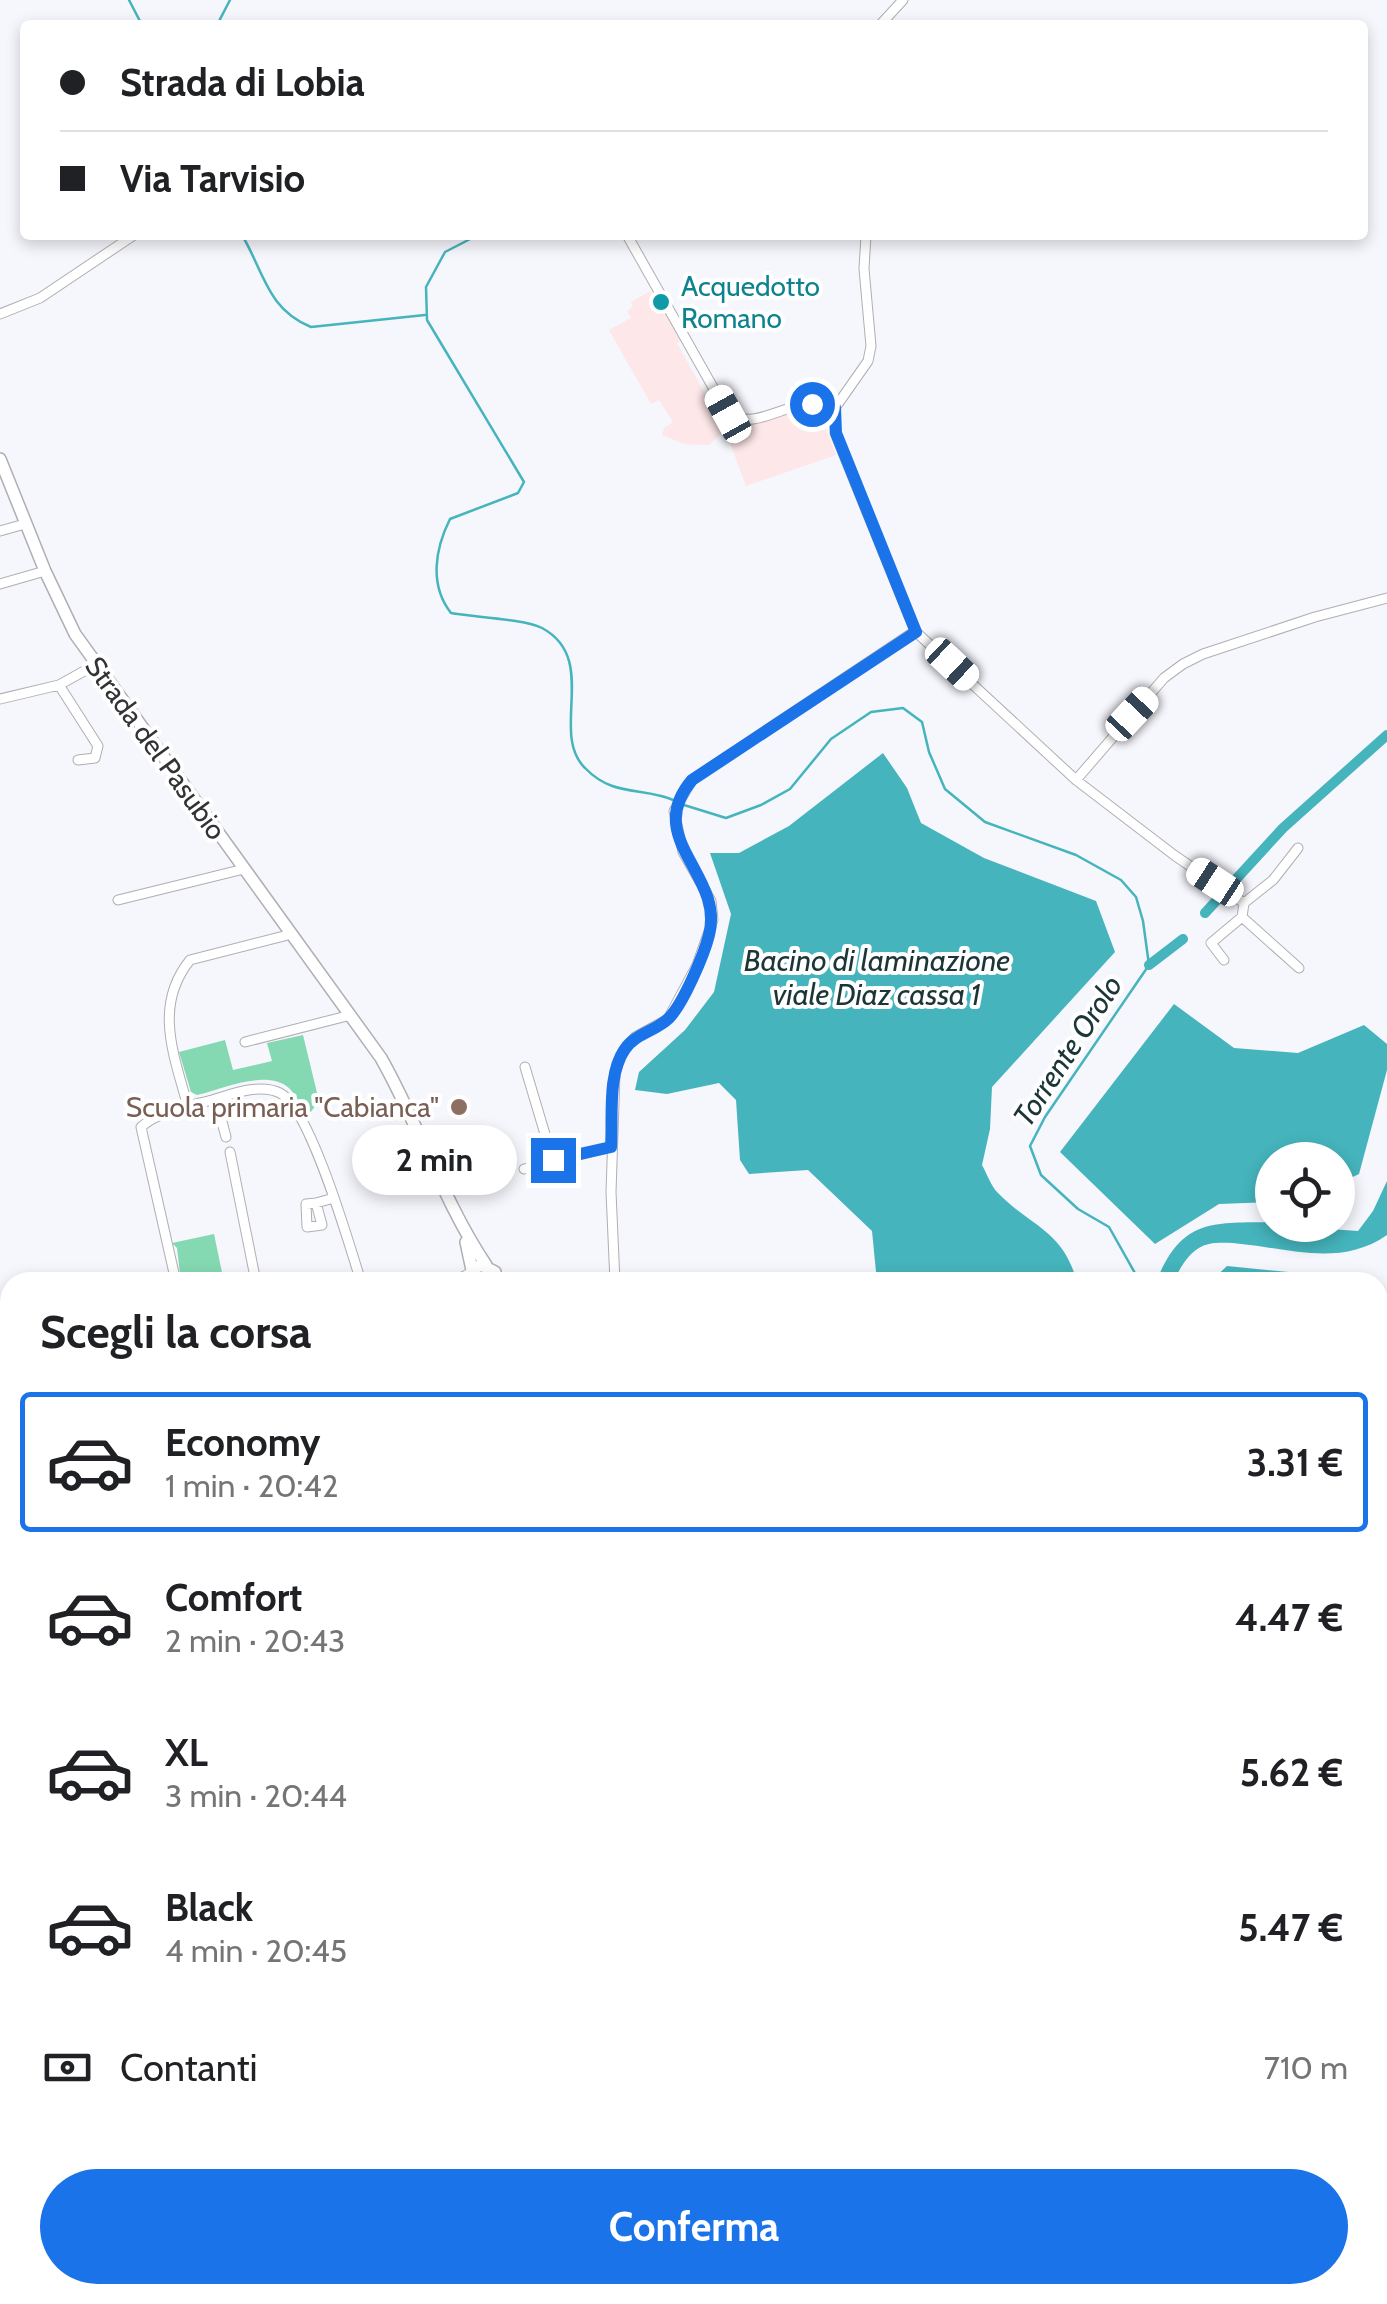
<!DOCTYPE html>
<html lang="it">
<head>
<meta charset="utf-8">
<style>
	:root { --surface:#fff; --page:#f2f2f2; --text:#202124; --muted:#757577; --line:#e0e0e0; --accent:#1a73e8 }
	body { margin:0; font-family:Cabin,sans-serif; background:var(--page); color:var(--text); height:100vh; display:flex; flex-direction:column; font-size:38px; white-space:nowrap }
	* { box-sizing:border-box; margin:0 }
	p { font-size:32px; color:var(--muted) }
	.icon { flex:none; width:55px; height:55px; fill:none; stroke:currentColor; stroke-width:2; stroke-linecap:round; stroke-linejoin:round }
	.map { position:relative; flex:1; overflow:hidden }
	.details { position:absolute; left:0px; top:1272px; width:1388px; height:1032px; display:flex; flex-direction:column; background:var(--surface); border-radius:30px 30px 0 0; box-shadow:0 5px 15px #0003 }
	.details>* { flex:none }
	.guide { position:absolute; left:20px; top:20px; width:1348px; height:220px; border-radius:10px; box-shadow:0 5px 15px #0003; display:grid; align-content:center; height:220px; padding:0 40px; background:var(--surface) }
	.fabs { position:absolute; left:1255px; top:1142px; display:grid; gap:20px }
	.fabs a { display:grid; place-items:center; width:100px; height:100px; border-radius:50%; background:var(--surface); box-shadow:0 5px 15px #0003; font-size:50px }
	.end { position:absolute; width:45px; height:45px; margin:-22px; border:12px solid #1a73e8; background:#fff; box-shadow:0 0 0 5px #fff }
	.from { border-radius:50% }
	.bubble { position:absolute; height:70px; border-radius:35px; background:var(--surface); box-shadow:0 5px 15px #0003; font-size:32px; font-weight:700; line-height:70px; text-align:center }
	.car { position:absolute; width:30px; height:60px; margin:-30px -15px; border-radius:12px; box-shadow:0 0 8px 2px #0007; background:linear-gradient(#fff 24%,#345 0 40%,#fff 0 76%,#345 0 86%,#fff 0) }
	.guide b { display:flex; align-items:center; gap:35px; height:95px; font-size:38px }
	.guide b+b { border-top:2px solid var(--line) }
	.guide i { width:25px; height:25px; background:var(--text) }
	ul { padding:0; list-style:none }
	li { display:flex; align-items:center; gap:30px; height:140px; margin:0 20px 15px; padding:0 20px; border:5px solid transparent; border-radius:10px }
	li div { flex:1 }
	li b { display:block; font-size:38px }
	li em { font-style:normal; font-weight:700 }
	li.active { border-color:var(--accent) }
	li>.icon { width:90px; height:90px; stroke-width:1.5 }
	h2 { padding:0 40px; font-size:45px; line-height:120px }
	.pay { display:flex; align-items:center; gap:25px; height:110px; padding:0 40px; font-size:38px }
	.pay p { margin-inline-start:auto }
	.action { display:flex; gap:20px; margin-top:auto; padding:20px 40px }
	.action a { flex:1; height:115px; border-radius:60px; background:var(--accent); color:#fff; font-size:40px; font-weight:700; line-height:115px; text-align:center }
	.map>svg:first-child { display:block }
</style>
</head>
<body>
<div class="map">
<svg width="1387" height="2304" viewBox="0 0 1387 2304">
	<rect width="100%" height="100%" fill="#f6f6fd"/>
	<path fill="#fde7e8" d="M650,291L682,340L677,343L725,430L709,445L684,444L662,435L664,428L673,422L659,400L651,404L609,330L631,318L627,311L633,307L631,302Z
		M818,408L836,455L746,486L726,432L734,421L750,424L797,409L799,414Z"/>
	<path fill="#84d9b2" d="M303,1035L319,1101L307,1117C302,1109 297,1096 290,1089C267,1068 223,1089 197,1095L191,1092L179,1052L225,1040L233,1070L272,1061L267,1043Z
		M214,1234L224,1282H181L177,1248L172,1243Z"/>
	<path fill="#45b4bc" d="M883,753L907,788L921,823L984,858L1096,901L1115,952L992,1087L990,1129L982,1165C987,1174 991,1186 998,1193C1031,1227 1063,1230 1077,1282H877L872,1231L808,1170L749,1174L740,1160L736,1100L719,1083L667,1094L635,1090L639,1072L685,1030L714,992L731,914L710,853H739L789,826Z
		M1174,1004L1234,1048L1298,1053L1364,1025L1387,1044V1070L1359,1174L1338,1184V1160H1272V1202L1219,1204L1155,1244L1060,1152Z
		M1387,1181V1235C1341,1267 1292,1249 1241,1244C1232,1243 1219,1242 1209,1244C1190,1248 1181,1267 1173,1282H1156C1182,1218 1212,1223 1272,1222V1225L1358,1231L1373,1211Z
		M1227,1266L1340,1277L1367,1282H1210Z
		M1378,1292L1387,1311V1820L1378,1824Z
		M1387,2015V2175L1378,2171V2021Z
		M1378,2273L1387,2276V2304H848V2295H1378Z"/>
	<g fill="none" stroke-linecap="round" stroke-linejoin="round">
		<path stroke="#45b4bc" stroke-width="2.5" d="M129,0L142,25
			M217,25L230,0
			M242,235C264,272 267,309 311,327L425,315
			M478,235L445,252L426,287L427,320L524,482L518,493L450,519C435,549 429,585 451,613C472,617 525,619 542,628C600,659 549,733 585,768C614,798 642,786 676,801
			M684,805L726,818L761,805L790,789L831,739L871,712L903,708L922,722L929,752L945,789L985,822L1076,855L1121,880L1136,897L1143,921L1149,965L1045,1117L1030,1146L1041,1175L1078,1209L1109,1227L1140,1282
			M11,2295L62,2304"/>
		<path stroke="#45b4bc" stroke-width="10" d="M1205,913L1283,828L1387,735
			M1149,965L1183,939"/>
		<defs>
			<path id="minor" d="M880,25L903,0
				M627,235L728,414C755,430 781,405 810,404C818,404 827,406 835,408
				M0,314L40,298L134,235
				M0,531L25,524
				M0,584L45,571
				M915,631L1076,780L1174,855L1244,903
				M59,685L98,746L95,758L78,760
				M0,699L59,685L95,665
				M1076,780L1164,678L1183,664L1203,654L1315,617L1387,598
				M118,900L244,869
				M1244,903L1242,917L1299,968
				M1244,903L1273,880L1298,848
				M1224,960L1211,943L1242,917
				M245,1042L351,1015
				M525,1067L553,1161
				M216,1099L226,1137
				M188,1107C174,1055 153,1006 190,960L292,934
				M230,1152L256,1282
				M524,1169L611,1147
				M316,1203L306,1204L307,1227L322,1225L316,1203L334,1198
				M176,1282L141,1127C159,1111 189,1106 212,1100C232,1094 260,1083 280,1093C310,1107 350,1247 361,1282
				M453,1282L470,1273
				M615,1282L611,1192L615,1073L623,1051L635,1037L668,1019L697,965L713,920L711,901L683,852L674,811L692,780L915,631L835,433V408L868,361L871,346L864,269L866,235
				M0,1373L10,1369
				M0,1433L10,1429
				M0,1646L10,1666
				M0,2023L10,2021
				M559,2295L597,2304
				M312,2304L314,2295"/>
			<path id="major" d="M0,459L45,571L75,634L381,1058C419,1125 443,1201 486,1265
				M466,1242L472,1270
				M469,1282L472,1270L481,1265L495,1272L496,1282
				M682,2295L686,2304"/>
		</defs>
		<use href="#minor" stroke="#aeaeb4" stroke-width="11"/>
		<use href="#major" stroke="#aeaeb4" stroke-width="14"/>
		<use href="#minor" stroke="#fff" stroke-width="9"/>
		<use href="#major" stroke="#fff" stroke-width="11"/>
	</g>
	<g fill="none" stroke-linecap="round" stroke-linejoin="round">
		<path stroke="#1a73e8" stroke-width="12" d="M553,1160L611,1147C613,1118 607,1074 625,1049C636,1033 656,1031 669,1018C683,1004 704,955 709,935C725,874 642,839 692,780L916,632L836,433L835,408L812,404"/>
	</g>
	<circle fill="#0f9aa8" stroke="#fff" stroke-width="4" cx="661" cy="302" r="10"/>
	<circle fill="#8d6e63" stroke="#fff" stroke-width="4" cx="459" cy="1107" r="10"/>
	<g text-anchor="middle" stroke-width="8" stroke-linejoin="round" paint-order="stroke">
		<g font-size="28" fill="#0d838f" stroke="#fff" text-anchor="start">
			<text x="681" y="296">Acquedotto<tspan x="681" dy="32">Romano</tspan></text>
		</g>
		<g font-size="28" fill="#323335" stroke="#fff">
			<text transform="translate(156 748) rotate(54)" y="10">Strada del Pasubio</text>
		</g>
		<g font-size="28" fill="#785e54" stroke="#fff" text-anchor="end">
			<text x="439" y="1117">Scuola primaria "Cabianca"</text>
		</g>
		<g font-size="30" font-style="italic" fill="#1c3537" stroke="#fff">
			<text x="877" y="971">Bacino di laminazione<tspan x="877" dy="34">viale Diaz cassa 1</tspan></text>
			<text transform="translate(1068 1051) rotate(-57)" y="10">Torrente Orolo</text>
		</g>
	</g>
</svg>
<div class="fabs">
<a><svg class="icon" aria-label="locate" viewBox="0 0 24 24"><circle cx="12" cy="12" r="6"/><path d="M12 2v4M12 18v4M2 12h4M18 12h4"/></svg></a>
</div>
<i class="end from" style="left:812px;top:404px"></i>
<i class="end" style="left:553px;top:1160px"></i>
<div class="bubble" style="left:352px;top:1125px;width:165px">2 min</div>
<i class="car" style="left:728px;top:414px;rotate:331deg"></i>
<i class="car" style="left:952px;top:664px;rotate:133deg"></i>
<i class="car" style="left:1132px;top:714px;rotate:43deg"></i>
<i class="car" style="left:1215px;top:882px;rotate:303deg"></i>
<div class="guide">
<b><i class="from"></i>Strada di Lobia</b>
<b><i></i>Via Tarvisio</b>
</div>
<section class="details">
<h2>Scegli la corsa</h2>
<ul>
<li class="active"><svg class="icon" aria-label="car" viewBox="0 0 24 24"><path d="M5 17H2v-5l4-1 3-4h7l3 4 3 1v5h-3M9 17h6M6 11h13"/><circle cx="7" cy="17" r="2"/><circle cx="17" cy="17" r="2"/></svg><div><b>Economy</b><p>1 min · 20:42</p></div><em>3.31 €</em></li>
<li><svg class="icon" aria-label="car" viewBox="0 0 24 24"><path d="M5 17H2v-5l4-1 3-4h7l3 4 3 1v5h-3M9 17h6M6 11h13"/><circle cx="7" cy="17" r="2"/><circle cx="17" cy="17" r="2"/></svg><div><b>Comfort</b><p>2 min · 20:43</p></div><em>4.47 €</em></li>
<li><svg class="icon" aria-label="car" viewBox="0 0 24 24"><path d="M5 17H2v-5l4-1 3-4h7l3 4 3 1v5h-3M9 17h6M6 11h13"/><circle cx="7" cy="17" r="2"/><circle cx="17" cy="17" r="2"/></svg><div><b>XL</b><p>3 min · 20:44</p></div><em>5.62 €</em></li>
<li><svg class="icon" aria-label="car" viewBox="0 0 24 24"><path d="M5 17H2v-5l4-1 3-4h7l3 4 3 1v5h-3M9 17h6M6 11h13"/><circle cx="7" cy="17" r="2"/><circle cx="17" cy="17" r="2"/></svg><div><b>Black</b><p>4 min · 20:45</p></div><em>5.47 €</em></li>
</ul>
<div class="pay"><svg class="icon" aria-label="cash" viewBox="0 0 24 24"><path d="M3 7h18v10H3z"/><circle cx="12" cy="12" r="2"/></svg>Contanti<p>710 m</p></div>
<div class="action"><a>Conferma</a></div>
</section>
</div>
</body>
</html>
